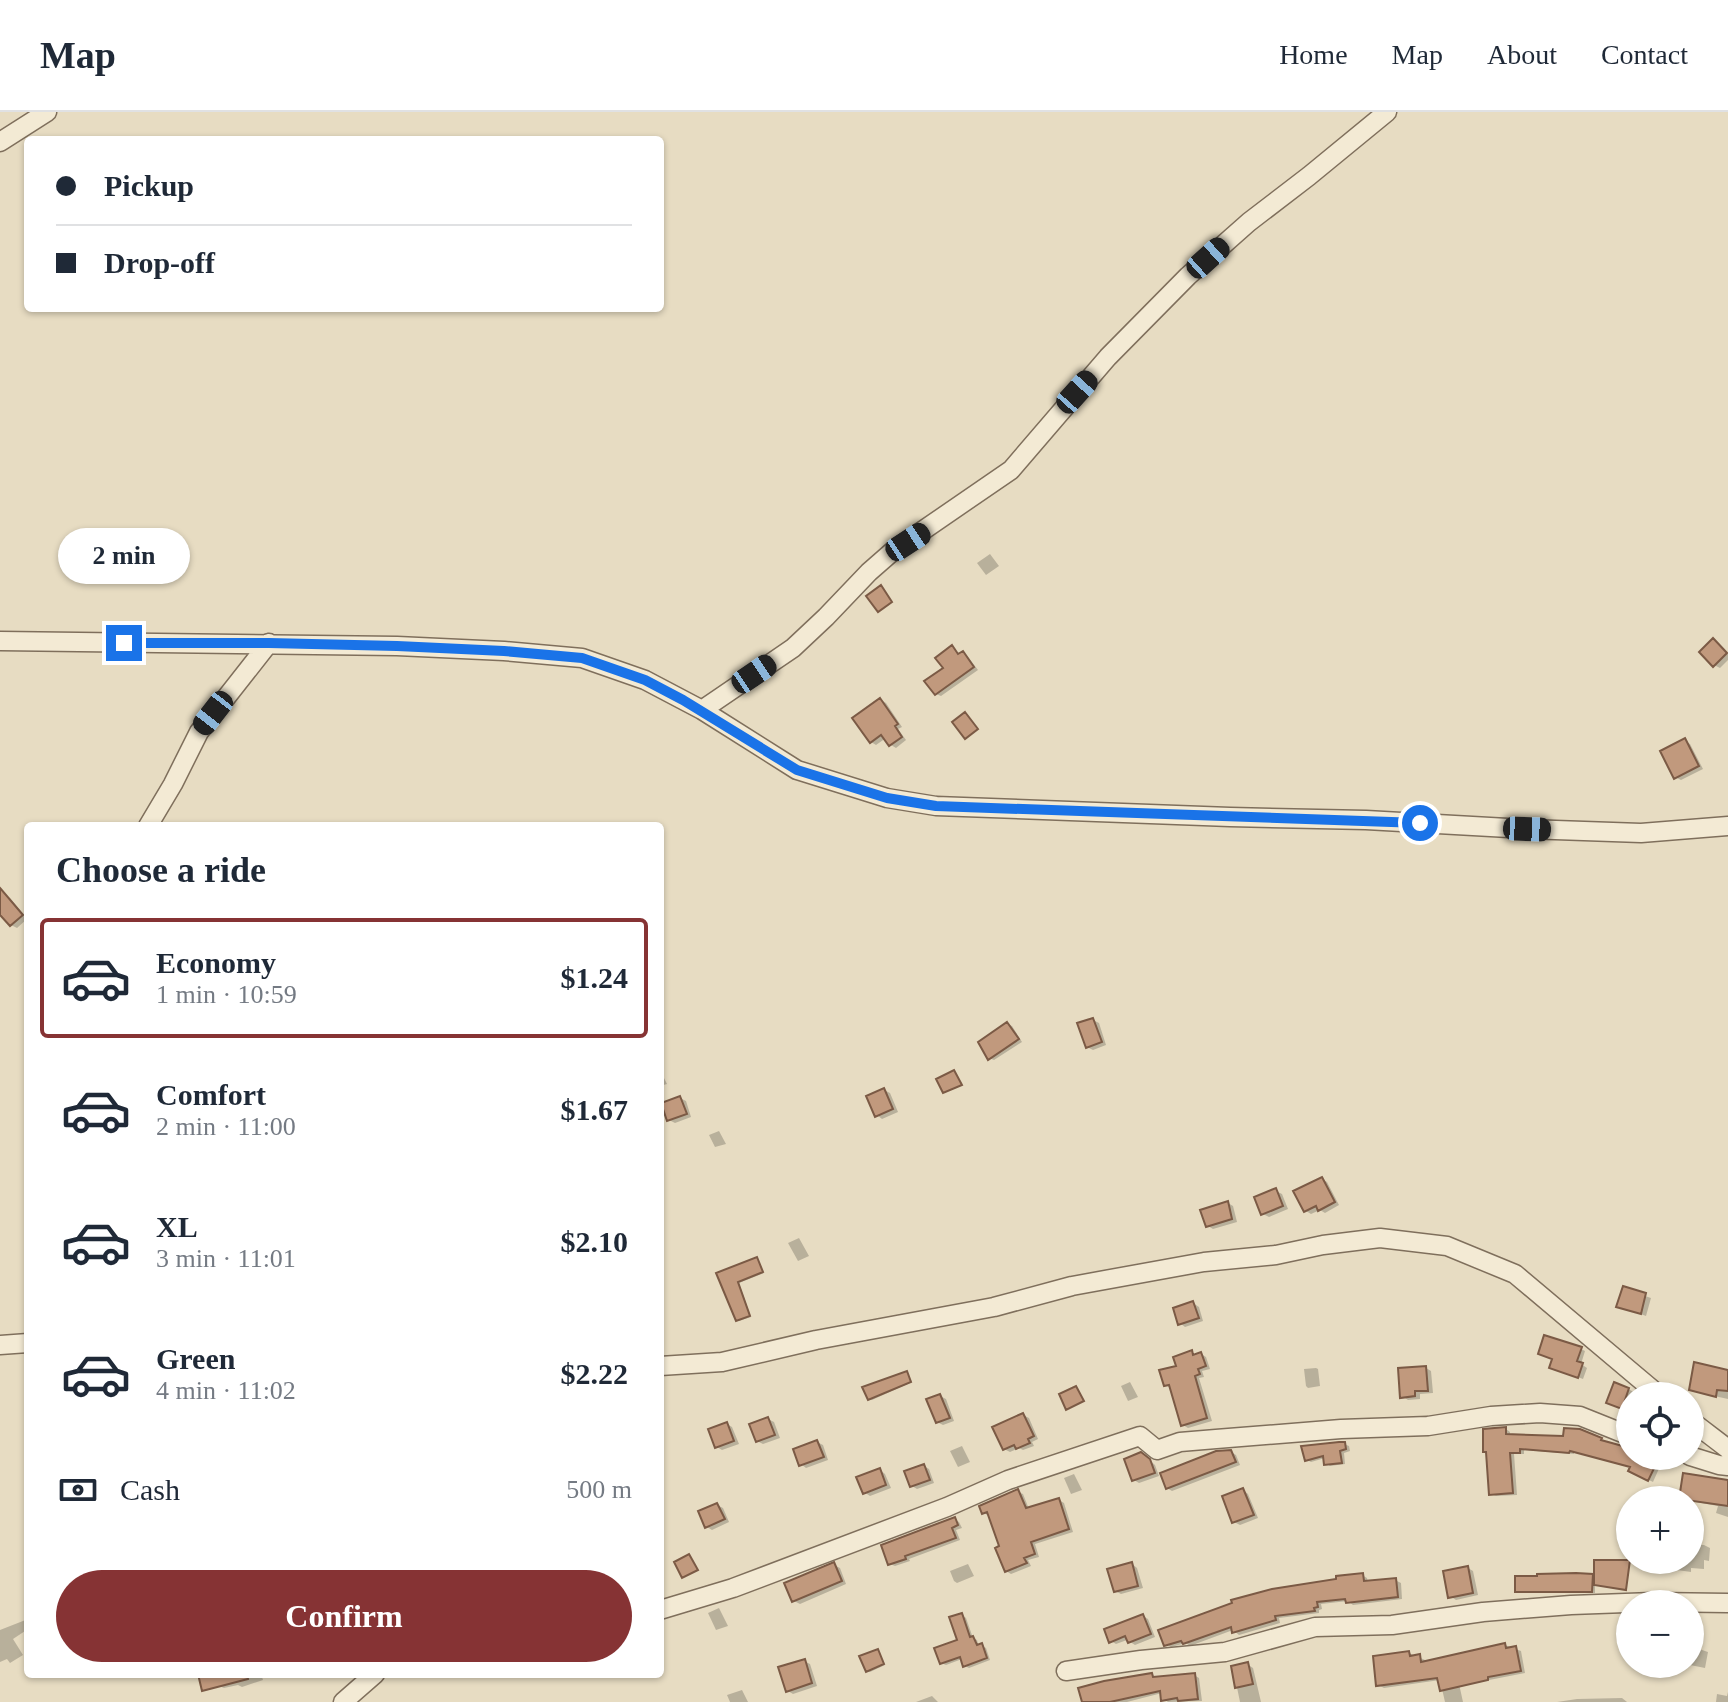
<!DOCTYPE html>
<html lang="en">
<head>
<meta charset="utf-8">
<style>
	:root { --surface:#fff; --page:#f6f6f7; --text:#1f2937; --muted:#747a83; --line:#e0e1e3; --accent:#863334 }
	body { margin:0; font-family:"Times New Roman",serif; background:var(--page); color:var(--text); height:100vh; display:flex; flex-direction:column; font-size:30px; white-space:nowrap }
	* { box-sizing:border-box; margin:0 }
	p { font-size:26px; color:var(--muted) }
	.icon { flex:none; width:44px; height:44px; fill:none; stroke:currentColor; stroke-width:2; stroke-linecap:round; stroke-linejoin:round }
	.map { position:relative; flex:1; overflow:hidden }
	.side { position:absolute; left:24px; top:710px; width:640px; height:856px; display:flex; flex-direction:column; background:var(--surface); border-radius:8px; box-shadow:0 2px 6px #0004 }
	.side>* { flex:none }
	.hud { position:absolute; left:24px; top:24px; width:640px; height:176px; border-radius:8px; box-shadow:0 2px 6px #0004; display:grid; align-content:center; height:176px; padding:0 32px; background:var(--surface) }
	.fabs { position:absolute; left:1616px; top:1270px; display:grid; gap:16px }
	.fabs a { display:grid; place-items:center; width:88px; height:88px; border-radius:50%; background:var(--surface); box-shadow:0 2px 6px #0004; font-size:40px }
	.end { position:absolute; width:36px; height:36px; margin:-18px; border:10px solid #1a73e8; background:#fff; box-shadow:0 0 0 4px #fff }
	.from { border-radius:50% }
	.bubble { position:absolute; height:56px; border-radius:28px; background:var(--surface); box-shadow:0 2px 6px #0004; font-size:26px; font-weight:700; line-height:56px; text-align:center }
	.car { position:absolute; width:24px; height:48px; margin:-24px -12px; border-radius:10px; box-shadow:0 0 6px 2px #0007; background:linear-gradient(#222 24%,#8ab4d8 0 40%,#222 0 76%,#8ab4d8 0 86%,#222 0) }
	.hud b { display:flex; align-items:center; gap:28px; height:76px; font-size:30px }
	.hud b+b { border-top:2px solid var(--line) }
	.hud i { width:20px; height:20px; background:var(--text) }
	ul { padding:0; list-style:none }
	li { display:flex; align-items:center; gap:24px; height:120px; margin:0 16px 12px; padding:0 16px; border:4px solid transparent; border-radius:8px }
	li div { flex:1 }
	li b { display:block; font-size:30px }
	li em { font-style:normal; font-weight:700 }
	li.on { border-color:var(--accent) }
	li>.icon { width:72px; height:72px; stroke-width:1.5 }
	h2 { padding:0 32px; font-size:36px; line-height:96px }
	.pay { display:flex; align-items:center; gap:20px; height:88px; padding:0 32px; font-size:30px }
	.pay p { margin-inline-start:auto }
	.cta { display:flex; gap:16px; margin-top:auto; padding:16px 32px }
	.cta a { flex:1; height:92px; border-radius:48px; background:var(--accent); color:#fff; font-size:32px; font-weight:700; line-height:92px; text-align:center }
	header { display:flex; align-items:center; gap:48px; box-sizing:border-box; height:112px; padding:0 40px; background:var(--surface); border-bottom:2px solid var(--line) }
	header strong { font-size:38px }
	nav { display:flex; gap:44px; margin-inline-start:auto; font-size:28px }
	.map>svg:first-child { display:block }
</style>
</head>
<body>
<header>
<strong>Map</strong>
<nav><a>Home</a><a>Map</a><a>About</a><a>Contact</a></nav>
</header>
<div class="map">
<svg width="1728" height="1590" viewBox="0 0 1728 1590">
	<rect width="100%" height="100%" fill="#e7dcc2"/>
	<path fill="#0003" d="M990,442L999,454L986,463L977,451Z
		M1713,529L1728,542V548L1720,556L1714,553Z
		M952,536L961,543L963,542L968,545L978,558L941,584L936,582Z
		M881,588L886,591L902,615L898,617L906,628L896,636L891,633L886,626L876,633L871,630Z
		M1685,629L1690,632L1703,657L1681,668L1675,665Z
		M4,783L10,786L27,807L17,816L11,813L0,800V787Z
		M1093,908L1099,911L1106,933L1093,938L1087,935Z
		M1007,912L1012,914L1022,930L994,948L989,946Z
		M660,958L667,972L660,974Z
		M884,978L890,981L898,1000L882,1007L877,1003Z
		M680,986L686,989L691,1005L675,1011L669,1008Z
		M719,1019L726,1032L715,1035L709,1023Z
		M1322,1067L1327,1070L1339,1093L1325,1101L1320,1098L1311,1102L1306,1099Z
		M1276,1079L1282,1082L1288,1097L1269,1105L1263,1102Z
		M1228,1091L1233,1094L1237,1110L1213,1117L1208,1114Z
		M799,1126L809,1144L798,1149L788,1131Z
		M756,1147L764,1161L739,1171L751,1205L739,1209L737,1207L719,1162Z
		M1624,1177L1651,1186L1646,1204L1619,1194Z
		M1193,1191L1199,1195L1203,1209L1185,1215L1180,1211Z
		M1581,1237L1585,1239L1581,1252L1587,1256L1583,1267L1556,1257Z
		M1192,1241L1197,1244L1201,1242L1206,1245L1210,1257L1202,1259L1204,1265L1199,1266L1212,1309L1188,1316L1183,1313L1171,1276L1166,1273Z
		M1316,1256L1318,1257L1320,1274L1308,1276L1306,1274L1304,1257Z
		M1426,1256L1431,1259L1433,1281L1420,1282V1287L1408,1288L1402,1284Z
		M1728,1260V1287L1696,1280L1691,1277Z
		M907,1261L912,1270L872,1288L869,1287Z
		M1130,1270L1138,1285L1128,1289L1121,1274Z
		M1628,1277L1634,1280L1632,1284H1630L1627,1298L1614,1294Z
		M940,1284L946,1287L954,1309L943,1313L937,1310Z
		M1023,1303L1029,1306L1038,1327L1032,1330L1034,1334L1023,1338L1019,1336L1010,1340L1004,1337Z
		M768,1307L774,1310L780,1326L763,1332L757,1329Z
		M727,1312L732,1315L739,1332L722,1338L717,1335Z
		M1506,1317L1510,1320V1324L1601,1328L1630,1337V1344H1646L1661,1352L1653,1370L1631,1359L1632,1356L1574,1340V1342L1524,1338V1342H1514L1517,1383L1496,1384L1491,1382Z
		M817,1330L823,1333L828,1348L806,1356L801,1352Z
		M1344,1332L1349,1334L1350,1339L1344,1341L1345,1352L1330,1354L1326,1351L1325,1346L1311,1350L1307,1348Z
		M962,1334L970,1350L958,1355L950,1339Z
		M1231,1340L1236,1343L1240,1353L1172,1379L1167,1376Z
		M1147,1346L1155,1353L1159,1364L1139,1371L1134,1368Z
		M924,1354L929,1357L934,1371L917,1377L912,1374Z
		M880,1358L885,1362L891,1376L870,1384L864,1380Z
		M1074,1362L1082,1378L1071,1382L1064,1366Z
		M1728,1370V1405L1716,1401L1718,1394L1690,1389L1682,1386Z
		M1243,1378L1248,1382L1258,1406L1240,1413L1234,1410Z
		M1018,1380L1023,1382L1029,1397L1059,1388L1064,1391L1073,1420L1035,1432L1039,1445L1028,1448L1031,1454L1011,1462L1006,1459L1002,1435L989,1404L984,1401Z
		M717,1393L723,1396L729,1410L712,1418L707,1415Z
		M954,1407L959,1410L962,1416L956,1418L960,1428L909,1447L910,1449L895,1454L890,1452Z
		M1690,1432L1704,1433L1710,1436L1709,1449L1704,1448V1457L1691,1456V1460L1677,1458L1672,1455V1451L1647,1450L1644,1448H1690Z
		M968,1452L974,1464L957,1471L954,1469L950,1459Z
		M1132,1452L1137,1456L1143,1476L1121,1482L1115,1479Z
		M834,1453L840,1456L846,1472L800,1492L794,1489Z
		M1468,1456L1473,1459L1478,1483L1456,1488L1450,1484Z
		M1362,1463L1367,1466L1368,1471L1395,1468L1401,1471L1402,1487L1353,1493L1348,1489L1321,1492L1322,1497L1319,1498V1501L1279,1506L1280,1511L1239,1523L1233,1518L1190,1534L1186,1531L1171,1535L1166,1532Z
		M1592,1464L1595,1466V1481H1520L1517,1479Z
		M719,1496L728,1514L716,1518L708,1501Z
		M962,1503L966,1506L973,1526L977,1528L979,1535L982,1534L986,1536L990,1548L969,1556L965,1554L962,1547L946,1553L941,1551L959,1529Z
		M1143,1504L1148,1507L1155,1525L1135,1533L1127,1528L1116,1532L1111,1529Z
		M28,1507V1517L13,1527L23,1543L10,1551L7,1547L0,1550V1518Z
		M1505,1533L1521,1539L1525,1561L1484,1569Z
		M1690,1534L1708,1540L1705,1556L1685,1552H1690Z
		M878,1539L885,1553L870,1560L867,1559Z
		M1409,1541L1425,1548L1426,1551L1454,1549L1463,1590H1445L1440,1568L1384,1576L1378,1573Z
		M804,1549L810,1552L817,1574L793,1582L788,1579Z
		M1247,1552L1253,1556L1261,1590H1240L1233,1556Z
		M216,1562H261L263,1568L242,1575L238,1573L224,1576L219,1574Z
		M1152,1563L1157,1566L1194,1563L1199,1566L1202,1589L1168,1590L1163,1587L1162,1581L1127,1590H1084Z
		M742,1578L748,1590H730L727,1583Z
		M1728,1580V1590H1716L1717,1582L1727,1584Z
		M932,1584L938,1590H916Z
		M1622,1586L1627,1590H1557L1577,1587Z"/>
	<path fill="#c1997d" stroke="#7b5a45" stroke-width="2" d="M881,473L892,490L878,500L866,484Z
		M1713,526L1727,541L1713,555L1699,540Z
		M952,533L958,542L963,539L974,555L935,583L924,569L943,556L935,546Z
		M880,586L898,612L895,614L902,625L889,634L881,623L870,631L852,606Z
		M965,600L978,617L965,627L952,610Z
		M1685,626L1699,654L1674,667L1660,639Z
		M0,776L23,803L10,814L0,803Z
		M1093,906L1102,930L1086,936L1077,911Z
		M1007,910L1019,927L988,948L978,930Z
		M954,958L962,973L943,981L936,967Z
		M884,976L893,997L875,1005L866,984Z
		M680,984L687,1002L667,1009L661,991Z
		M1322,1065L1335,1090L1318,1099L1316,1094L1304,1100L1293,1079Z
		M1276,1076L1283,1094L1261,1103L1254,1085Z
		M1228,1089L1232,1107L1206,1115L1200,1098Z
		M757,1145L763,1160L738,1170L750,1204L736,1209L716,1161Z
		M1623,1174L1646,1181L1641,1202L1616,1195Z
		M1193,1189L1199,1206L1178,1213L1173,1196Z
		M1544,1223L1582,1235L1577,1249L1583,1251L1578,1266L1549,1256L1552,1247L1538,1242Z
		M1192,1238L1193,1243L1201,1240L1206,1254L1198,1257L1200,1262L1195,1264L1207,1306L1181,1314L1169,1273L1164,1274L1159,1258L1176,1254L1173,1245Z
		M1694,1250L1728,1258V1279L1717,1278L1716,1285L1689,1278Z
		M1426,1254L1428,1279H1415V1284L1400,1286L1398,1256Z
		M907,1259L911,1270L868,1288L862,1275Z
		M1614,1270L1629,1276L1622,1297L1606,1291Z
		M1076,1274L1084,1289L1066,1298L1059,1282Z
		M940,1282L950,1306L936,1311L926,1287Z
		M1023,1301L1034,1324L1028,1327L1030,1331L1016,1337L1014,1333L1003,1338L992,1315Z
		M768,1305L775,1323L756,1330L749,1312Z
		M727,1310L734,1329L715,1336L708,1317Z
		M1506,1315V1322L1563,1324L1564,1316L1580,1317L1602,1326L1601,1328L1630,1336V1344H1650L1658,1348L1648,1369L1628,1359L1630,1355L1570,1339L1569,1341L1520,1337V1341H1510L1513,1381L1489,1383L1486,1340H1483V1317Z
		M817,1328L824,1345L799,1354L793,1337Z
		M1339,1330H1345L1346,1337L1340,1339L1342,1351L1324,1353L1323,1344L1305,1349L1301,1334Z
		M1231,1338L1236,1350L1166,1377L1160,1361L1216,1339Z
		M1141,1340L1150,1347L1155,1361L1132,1369L1124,1347Z
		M924,1352L930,1368L910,1375L904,1359Z
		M880,1356L886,1373L863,1382L856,1365Z
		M1683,1361L1728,1368V1394L1679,1387Z
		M1243,1376L1254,1403L1232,1411L1222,1384Z
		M1018,1377L1026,1396L1059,1386L1069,1417L1031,1430L1035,1442L1024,1446L1027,1451L1005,1460L995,1436L999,1434L987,1400L982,1402L979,1394Z
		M717,1391L725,1407L705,1416L698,1399Z
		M955,1405L958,1413L952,1416L956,1426L905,1444L906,1447L888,1453L881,1433Z
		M689,1442L698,1458L682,1466L674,1450Z
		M1594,1448H1630L1626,1478L1594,1473Z
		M834,1450L842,1469L792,1490L784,1471Z
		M1132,1450L1138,1474L1114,1480L1107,1457Z
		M1468,1454L1473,1481L1448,1486L1443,1459Z
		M1363,1461L1364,1469L1396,1466L1398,1485L1346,1491L1345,1487L1317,1490L1318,1495L1314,1496L1315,1499L1275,1504L1276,1508L1232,1521L1231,1515L1183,1532L1181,1529L1164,1534L1158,1518L1232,1491L1231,1488L1272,1477L1336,1467V1464Z
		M1576,1461L1593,1462L1592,1480H1515V1464H1537V1462Z
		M962,1501L970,1525L973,1524L977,1533L982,1531L987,1546L963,1555L960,1545L940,1552L934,1536L957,1528L949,1505Z
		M1143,1502L1151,1522L1128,1531L1125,1524L1109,1531L1104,1517Z
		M1505,1531L1506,1536L1516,1534L1521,1559L1488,1565V1568L1440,1579L1437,1566L1376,1574L1373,1544L1409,1539L1410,1544L1420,1542L1421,1550Z
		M878,1537L884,1552L866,1560L859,1544Z
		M805,1547L812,1571L786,1580L778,1555Z
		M1248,1550L1253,1572L1235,1576L1231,1554Z
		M1152,1561L1153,1565L1195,1561L1198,1587L1178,1589L1177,1586L1161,1589L1160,1579L1110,1590H1082L1078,1576L1104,1569Z
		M198,1562H247L248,1567L202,1579Z"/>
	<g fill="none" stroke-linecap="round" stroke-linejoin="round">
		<defs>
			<path id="street" d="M0,30L47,0
				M0,529L397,534L504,539L582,546L645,568L702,598L797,658L887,686L936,694L1230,705L1366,708L1527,717L1641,721L1728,714
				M702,598L793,536L826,505L869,460L893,439L1011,358L1108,245L1188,164L1249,110L1309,64L1387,0
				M148,714L173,672L199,620L269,531
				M0,1233L28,1231
				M660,1254L722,1250L816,1228L994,1195L1072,1174L1204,1150L1276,1143L1323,1133L1380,1126L1447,1134L1515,1162L1660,1284
				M1690,1308L1728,1337
				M1690,1344L1719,1353L1728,1354
				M660,1498L733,1476L947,1395L1008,1368L1140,1324L1157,1338L1180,1330L1216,1327L1341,1317L1428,1314L1491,1304L1540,1301L1580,1304L1630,1324
				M1066,1559L1141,1548L1225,1540L1315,1515L1392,1513L1483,1500L1571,1493L1653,1490L1728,1491
				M343,1590L375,1562"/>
		</defs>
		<use href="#street" stroke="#7f6f5c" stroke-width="21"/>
		<use href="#street" stroke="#f3ead4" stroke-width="18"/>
	</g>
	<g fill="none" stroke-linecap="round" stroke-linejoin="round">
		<path stroke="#1a73e8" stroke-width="10" d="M124,531H269L397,534L504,539L582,546L645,568L683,588L797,658L887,686L936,694L1420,711"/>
	</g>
</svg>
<div class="fabs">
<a><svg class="icon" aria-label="locate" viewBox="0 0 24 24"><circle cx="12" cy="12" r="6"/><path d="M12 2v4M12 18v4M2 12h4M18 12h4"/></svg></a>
<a>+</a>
<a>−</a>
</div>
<i class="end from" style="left:1420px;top:711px"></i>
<i class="end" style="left:124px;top:531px"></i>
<div class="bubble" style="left:58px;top:416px;width:132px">2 min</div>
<i class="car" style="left:1208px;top:146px;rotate:48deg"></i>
<i class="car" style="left:1077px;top:280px;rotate:42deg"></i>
<i class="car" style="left:908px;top:430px;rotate:57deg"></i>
<i class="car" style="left:754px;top:562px;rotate:56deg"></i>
<i class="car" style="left:213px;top:601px;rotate:218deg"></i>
<i class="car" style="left:1527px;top:717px;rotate:92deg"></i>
<div class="hud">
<b><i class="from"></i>Pickup</b>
<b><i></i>Drop-off</b>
</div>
<section class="side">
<h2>Choose a ride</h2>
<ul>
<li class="on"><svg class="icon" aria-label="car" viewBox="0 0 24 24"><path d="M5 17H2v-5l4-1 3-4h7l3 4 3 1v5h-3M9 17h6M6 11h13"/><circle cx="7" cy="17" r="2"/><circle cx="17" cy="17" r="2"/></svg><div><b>Economy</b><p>1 min · 10:59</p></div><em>$1.24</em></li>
<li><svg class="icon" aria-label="car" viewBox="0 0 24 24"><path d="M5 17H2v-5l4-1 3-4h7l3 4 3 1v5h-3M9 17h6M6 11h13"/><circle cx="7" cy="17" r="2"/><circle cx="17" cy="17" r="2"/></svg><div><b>Comfort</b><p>2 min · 11:00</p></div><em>$1.67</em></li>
<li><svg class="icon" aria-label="car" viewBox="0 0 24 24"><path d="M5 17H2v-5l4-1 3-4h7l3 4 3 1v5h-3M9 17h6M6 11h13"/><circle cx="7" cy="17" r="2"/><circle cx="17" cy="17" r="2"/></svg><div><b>XL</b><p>3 min · 11:01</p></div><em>$2.10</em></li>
<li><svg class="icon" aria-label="car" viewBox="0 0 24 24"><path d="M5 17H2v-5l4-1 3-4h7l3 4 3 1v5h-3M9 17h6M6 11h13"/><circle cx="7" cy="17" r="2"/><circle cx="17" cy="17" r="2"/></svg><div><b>Green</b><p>4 min · 11:02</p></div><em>$2.22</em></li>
</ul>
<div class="pay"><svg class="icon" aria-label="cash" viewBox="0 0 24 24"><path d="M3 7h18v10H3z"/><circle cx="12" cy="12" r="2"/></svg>Cash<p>500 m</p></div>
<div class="cta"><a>Confirm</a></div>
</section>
</div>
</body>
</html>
